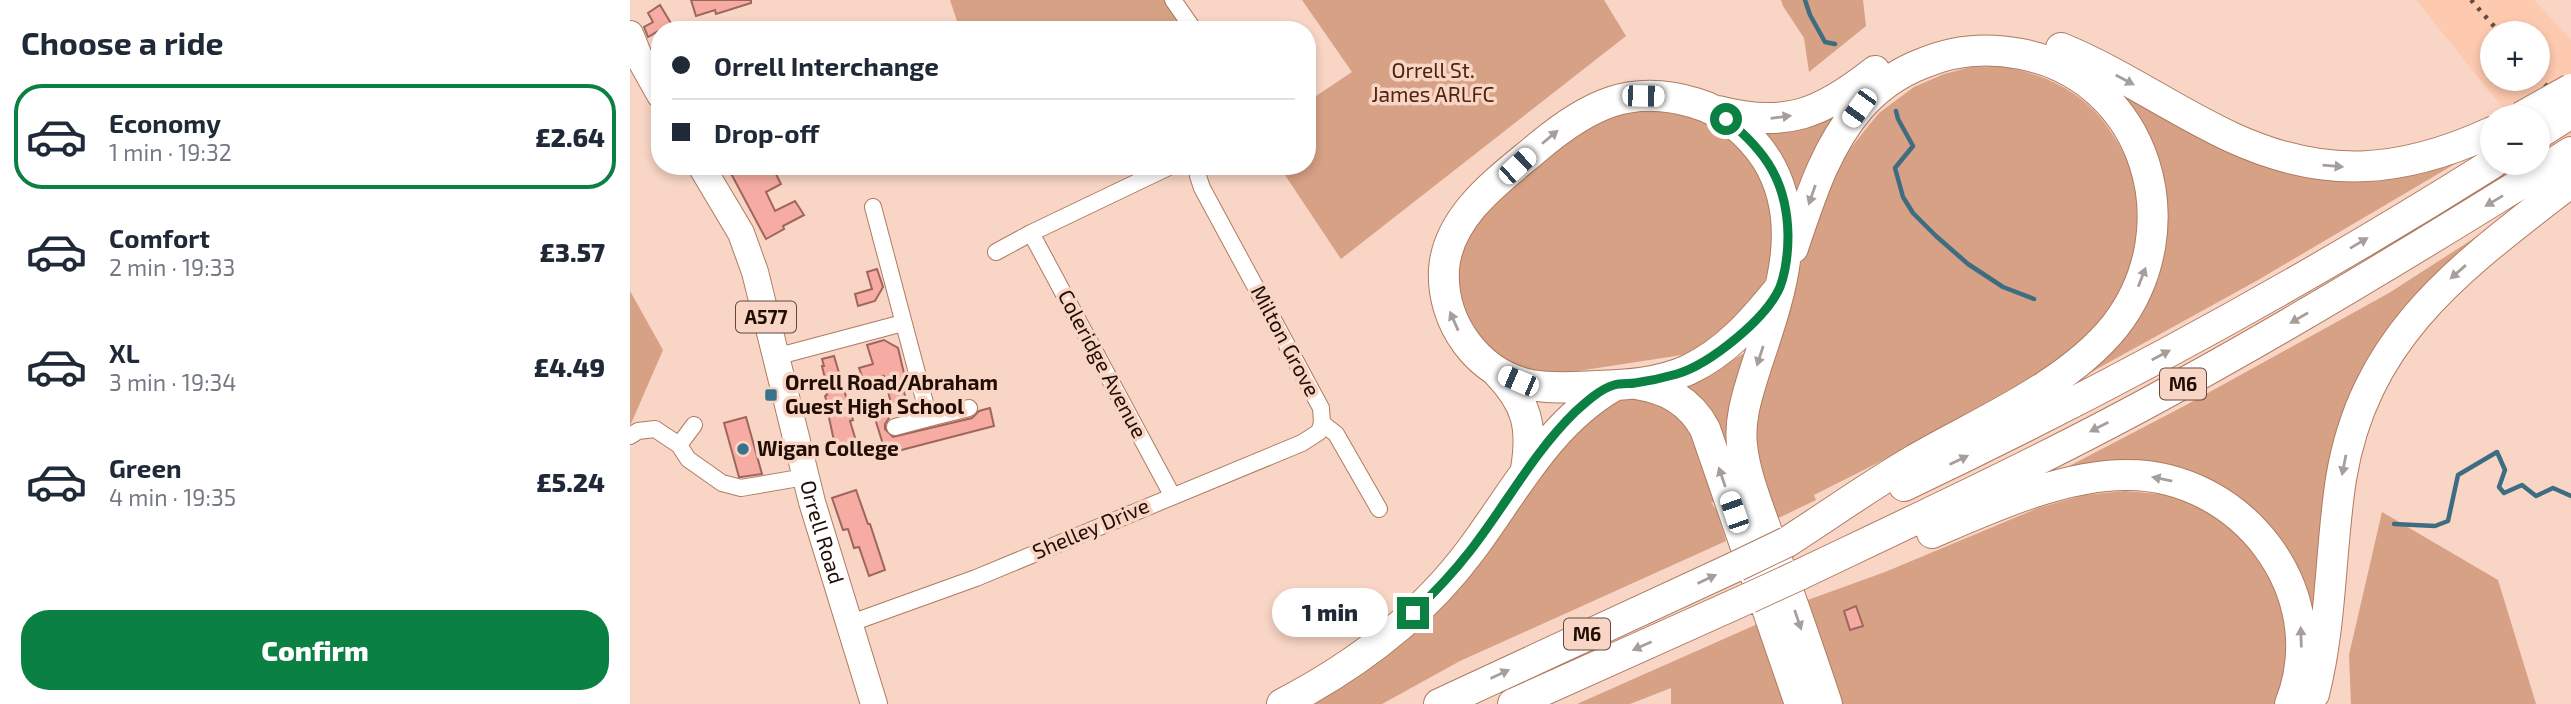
<!DOCTYPE html>
<html lang="en">
<head>
<meta charset="utf-8">
<style>
	:root { --surface:#fff; --page:#f6f6f7; --text:#1f2937; --muted:#747a83; --line:#e0e1e3; --accent:#0b8043 }
	body { margin:0; font-family:"Exo 2",sans-serif; background:var(--page); color:var(--text); height:100vh; display:flex; flex-direction:column; font-size:26px; white-space:nowrap }
	* { box-sizing:border-box; margin:0 }
	p { font-size:23px; color:var(--muted) }
	.icon { flex:none; width:38px; height:38px; fill:none; stroke:currentColor; stroke-width:2; stroke-linecap:round; stroke-linejoin:round }
	.map { position:relative; flex:1; overflow:hidden }
	.details { display:flex; flex-direction:column; background:var(--surface); width:630px }
	.details>* { flex:none }
	.hud { position:absolute; left:21px; top:21px; width:665px; height:154px; border-radius:28px; box-shadow:0 4px 10px #0003; display:grid; align-content:center; height:154px; padding:0 21px; background:var(--surface) }
	.tools { position:absolute; left:1850px; top:21px; display:grid; gap:14px }
	.tools a { display:grid; place-items:center; width:70px; height:70px; border-radius:50%; background:var(--surface); box-shadow:0 4px 10px #0003; font-size:35px }
	.end { position:absolute; width:32px; height:32px; margin:-16px; border:9px solid #0b8043; background:#fff; box-shadow:0 0 0 4px #fff }
	.from { border-radius:50% }
	.bubble { position:absolute; height:49px; border-radius:24px; background:var(--surface); box-shadow:0 4px 10px #0003; font-size:23px; font-weight:800; line-height:49px; text-align:center }
	.car { position:absolute; width:21px; height:42px; margin:-21px -10px; border-radius:9px; box-shadow:0 0 5px 2px #0007; background:linear-gradient(#fff 24%,#345 0 40%,#fff 0 76%,#345 0 86%,#fff 0) }
	.hud b { display:flex; align-items:center; gap:24px; height:66px; font-size:26px }
	.hud b+b { border-top:2px solid var(--line) }
	.hud i { width:18px; height:18px; background:var(--text) }
	ul { padding:0; list-style:none }
	li { display:flex; align-items:center; gap:21px; height:105px; margin:0 14px 10px; padding:0 7px; border:4px solid transparent; border-radius:28px }
	li div { flex:1 }
	li b { display:block; font-size:26px }
	li em { font-style:normal; font-weight:800 }
	li.on { border-color:var(--accent) }
	li>.icon { width:63px; height:63px; stroke-width:1.5 }
	h2 { padding:0 21px; font-size:32px; line-height:84px }
	.action { display:flex; gap:14px; margin-top:auto; padding:14px 21px }
	.action a { flex:1; height:80px; border-radius:28px; background:var(--accent); color:#fff; font-size:28px; font-weight:800; line-height:80px; text-align:center }
	main { display:flex; flex:1; min-height:0 }
	.map>svg:first-child { display:block }
</style>
</head>
<body>
<main>
<section class="details">
<h2>Choose a ride</h2>
<ul>
<li class="on"><svg class="icon" aria-label="car" viewBox="0 0 24 24"><path d="M5 17H2v-5l4-1 3-4h7l3 4 3 1v5h-3M9 17h6M6 11h13"/><circle cx="7" cy="17" r="2"/><circle cx="17" cy="17" r="2"/></svg><div><b>Economy</b><p>1 min · 19:32</p></div><em>£2.64</em></li>
<li><svg class="icon" aria-label="car" viewBox="0 0 24 24"><path d="M5 17H2v-5l4-1 3-4h7l3 4 3 1v5h-3M9 17h6M6 11h13"/><circle cx="7" cy="17" r="2"/><circle cx="17" cy="17" r="2"/></svg><div><b>Comfort</b><p>2 min · 19:33</p></div><em>£3.57</em></li>
<li><svg class="icon" aria-label="car" viewBox="0 0 24 24"><path d="M5 17H2v-5l4-1 3-4h7l3 4 3 1v5h-3M9 17h6M6 11h13"/><circle cx="7" cy="17" r="2"/><circle cx="17" cy="17" r="2"/></svg><div><b>XL</b><p>3 min · 19:34</p></div><em>£4.49</em></li>
<li><svg class="icon" aria-label="car" viewBox="0 0 24 24"><path d="M5 17H2v-5l4-1 3-4h7l3 4 3 1v5h-3M9 17h6M6 11h13"/><circle cx="7" cy="17" r="2"/><circle cx="17" cy="17" r="2"/></svg><div><b>Green</b><p>4 min · 19:35</p></div><em>£5.24</em></li>
</ul>
<div class="action"><a>Confirm</a></div>
</section>
<div class="map">
<svg width="1941" height="704" viewBox="0 0 1941 704">
	<rect width="100%" height="100%" fill="#f8d5c4"/>
	<path fill="#fdc9af" fill-rule="evenodd" d="M1786,0H1904L1941,40V156L1894,98L1874,109ZM1862,33H1908V79H1862Z"/>
	<path fill="#d6a185" d="M320,0H543L564,30H330Z
		M672,0H974L996,36L711,259L649,166H677V102L722,72Z
		M1151,0H1233L1236,26L1179,72L1174,38L1153,6Z
		M1372,66C1434,79 1469,102 1497,160C1510,186 1512,220 1505,248C1486,336 1415,369 1343,410C1291,441 1238,468 1184,495L1186,500L1142,521L1122,456L1127,379L1210,161L1249,113L1284,87L1314,74L1341,67Z
		M1456,73L1641,163L1852,148L1628,280L1416,397L1534,238Z
		M1000,108L1064,114L1097,131L1121,154L1146,212L1143,261L1123,309L1065,353L935,373L906,374L870,361L836,323L825,275L842,222L945,130Z
		M1209,108L1174,171L1164,196L1124,127Z
		M1888,210L1754,337L1689,613L1680,625L1588,488L1403,485L1558,404L1759,293Z
		M0,291L33,350L0,426Z
		M1120,350L1105,470L1052,389Z
		M997,397H1019L1060,425L1091,504L1081,502L1087,511L1096,541L830,661L752,704H666L718,674L953,414Z
		M1495,491C1515,493 1536,493 1554,500C1637,534 1676,619 1645,704H1208L1175,601L1255,572L1408,508L1454,495Z
		M1752,512L1868,580L1906,704H1721L1719,655Z
		M1132,622L1159,704H1041V688L1000,704H947Z"/>
	<g fill="none" stroke-linecap="round" stroke-linejoin="round">
		<path stroke="#3e6d81" stroke-width="4.5" d="M1175,0L1180,15L1195,42L1205,44
			M1266,111L1268,119L1283,146L1265,168L1273,197L1283,213L1306,236L1338,264L1373,287L1404,299
			M1764,524L1805,526L1818,521L1828,475L1867,452L1875,470L1869,487L1874,493L1892,485L1906,496L1923,488L1941,496"/>
	</g>
	<path fill="#f6aca2" stroke="#9f665e" stroke-width="2" d="M61,0H121V3L86,14L85,10L66,16Z
		M30,5L45,30H30L18,37L14,27L23,22L18,13Z
		M97,166H142L151,184L136,192L145,211L165,201L174,215L153,226L154,229L136,239Z
		M247,269L253,287L245,301L228,306L225,294L242,289L237,272Z
		M254,340L268,348L277,386H275L276,391L274,392L276,399L261,403L254,376L234,382L229,368L243,364L237,345Z
		M204,356L223,420L220,421L227,444L206,450L198,413L200,412L195,396L197,395L195,387H197L192,366H194L192,359Z
		M256,408L259,418L255,424V429L263,437L342,418L349,411L360,408L364,426L256,454L243,412Z
		M116,417L132,474L111,477H109L94,423Z
		M226,490L238,524H240L255,570L239,576L229,547L224,548L218,529L213,530L202,498Z
		M1226,606L1233,626L1220,630L1214,611Z"/>
	<g fill="none" stroke-linecap="round" stroke-linejoin="round">
		<defs>
			<path id="minor" d="M543,0L564,30
				M569,166L568,176L572,188L691,408L692,423L706,434L749,509
				M243,207L299,418L265,427
				M401,233L542,495
				M366,252L401,233L541,166
				M145,357L273,323
				M299,418L339,408
				M0,436L8,431L25,429L49,445L58,459L92,483L111,488L175,477
				M49,445L64,425
				M221,623L346,578L672,443L689,432L692,423"/>
			<g id="trunk">
				<path d="M0,34L11,61L30,95"/>
				<path id="s1" d="M71,166L111,233L125,272L182,502L244,704"/>
			</g>
			<path id="motorway" d="M1431,48C1490,72 1543,110 1601,137C1694,180 1770,174 1862,132
				M1088,111C1156,129 1192,113 1245,71
				M1148,290C1122,322 1096,352 1058,370C1029,383 997,385 966,386C945,387 923,389 901,385C848,374 811,323 814,269C818,215 870,179 908,147C957,106 1000,83 1065,103C1094,111 1121,135 1137,160C1177,226 1148,300 1126,367C1118,393 1109,418 1112,445C1115,477 1130,510 1140,541C1160,595 1179,650 1197,704
				M867,372C897,403 903,427 896,469
				M1006,384C1037,389 1060,401 1075,429L1170,704
				M1274,486C1476,390 1674,282 1863,163
				M1302,533C1360,508 1432,475 1496,475C1612,474 1704,593 1660,704
				M1157,542C1199,515 1241,485 1284,460C1349,422 1437,386 1485,326C1561,228 1518,79 1391,54C1356,47 1323,50 1291,64C1268,73 1246,89 1230,107C1195,148 1180,198 1163,248
				M1169,575C1301,512 1435,450 1563,378C1691,307 1817,230 1941,152
				M1684,694C1702,623 1700,550 1711,479C1735,333 1833,266 1941,182
				M652,704C725,666 792,616 841,550C885,491 919,423 984,386
				M809,704L1107,566
				M883,704L1119,598"/>
		</defs>
		<use href="#minor" stroke="#af7b60" stroke-width="18"/>
		<use href="#trunk" stroke="#af7b60" stroke-width="28"/>
		<use href="#motorway" stroke="#af7b60" stroke-width="32"/>
		<use href="#minor" stroke="#fff" stroke-width="16"/>
		<use href="#trunk" stroke="#fff" stroke-width="26"/>
		<use href="#motorway" stroke="#fff" stroke-width="30"/>
		<path stroke="#644b40" stroke-width="4.5" stroke-dasharray="3.5 7" stroke-linecap="butt" d="M1841,0L1870,33
			M1908,76L1941,114"/>
		<defs>
			<path id="motorway-bridge" d="M1891,117L1941,89
				M1908,134L1941,113
				M1107,566L1157,542
				M1119,598L1169,575"/>
		</defs>
		<use href="#motorway-bridge" stroke="#af7b60" stroke-width="32" stroke-linecap="butt"/>
		<use href="#motorway-bridge" stroke="#fff" stroke-width="30"/>
	</g>
	<defs><path id="oneway-solid" d="M-6-.8H1V-3.2L6.5 0L1 3.2V.8H-6Z" transform="scale(1.75)"/></defs>
	<g fill="#a69e9b">
		<use href="#oneway-solid" transform="translate(1495 80) rotate(28)"/>
		<use href="#oneway-solid" transform="translate(1151 117) rotate(-7)"/>
		<use href="#oneway-solid" transform="translate(920 137) rotate(-40)"/>
		<use href="#oneway-solid" transform="translate(1703 166) rotate(5)"/>
		<use href="#oneway-solid" transform="translate(1182 195) rotate(109)"/>
		<use href="#oneway-solid" transform="translate(1864 201) rotate(149)"/>
		<use href="#oneway-solid" transform="translate(1729 243) rotate(-31)"/>
		<use href="#oneway-solid" transform="translate(1828 272) rotate(139)"/>
		<use href="#oneway-solid" transform="translate(1512 277) rotate(-69)"/>
		<use href="#oneway-solid" transform="translate(1669 318) rotate(150)"/>
		<use href="#oneway-solid" transform="translate(824 321) rotate(-114)"/>
		<use href="#oneway-solid" transform="translate(1531 355) rotate(-28)"/>
		<use href="#oneway-solid" transform="translate(1130 356) rotate(108)"/>
		<use href="#oneway-solid" transform="translate(1469 427) rotate(153)"/>
		<use href="#oneway-solid" transform="translate(1329 460) rotate(-26)"/>
		<use href="#oneway-solid" transform="translate(1714 465) rotate(101)"/>
		<use href="#oneway-solid" transform="translate(1092 477) rotate(-109)"/>
		<use href="#oneway-solid" transform="translate(1532 479) rotate(-168)"/>
		<use href="#oneway-solid" transform="translate(1077 579) rotate(-25)"/>
		<use href="#oneway-solid" transform="translate(1168 620) rotate(71)"/>
		<use href="#oneway-solid" transform="translate(1671 637) rotate(-92)"/>
		<use href="#oneway-solid" transform="translate(1012 646) rotate(156)"/>
		<use href="#oneway-solid" transform="translate(870 674) rotate(-25)"/>
	</g>
	<g fill="none" stroke-linecap="round" stroke-linejoin="round">
		<path stroke="#0b8043" stroke-width="9" d="M783,613C803,594 823,573 840,551C876,505 903,453 945,412C956,402 970,389 984,385C991,383 999,384 1005,383C1019,381 1033,378 1047,374C1080,364 1136,319 1150,287C1156,271 1158,252 1158,235C1157,182 1136,151 1096,119"/>
	</g>
	<g fill="#38738b" stroke="#f8d5c4" stroke-width="2.5">
		<rect x="134" y="388" width="14" height="14" rx="3.5"/>
		<circle cx="113" cy="449" r="7"/>
	</g>
	<g text-anchor="middle" stroke-width="7" stroke-linejoin="round" paint-order="stroke">
		<g fill="#f8d5c4" stroke="#62493e" stroke-width="2">
			<rect x="106" y="301.5" width="60" height="31" rx="5"/>
			<rect x="1530" y="368.5" width="46" height="31" rx="5"/>
			<rect x="934" y="618.5" width="46" height="31" rx="5"/>
		</g>
		<g font-size="19" font-weight="bold" fill="#210d04">
			<text x="136" y="324">A577</text>
			<text x="1553" y="391">M6</text>
			<text x="957" y="641">M6</text>
		</g>
		<g font-size="21" fill="#4d240c" stroke="#f8d5c4">
			<text x="803" y="78">Orrell St.<tspan x="803" dy="24">James ARLFC</tspan></text>
		</g>
		<g font-size="21" fill="#210d04" stroke="#f8d5c4">
			<text transform="translate(655 341) rotate(62)" y="7">Milton Grove</text>
			<text transform="translate(472 364) rotate(62)" y="7">Coleridge Avenue</text>
			<text transform="translate(461 529) rotate(-23)" y="7">Shelley Drive</text>
			<text dy="7" stroke="none"><textPath href="#s1" startOffset="388">Orrell Road</textPath></text>
		</g>
		<g font-size="21" font-weight="bold" fill="#210d04" stroke="#f8d5c4" text-anchor="start">
			<text x="155" y="390">Orrell Road/Abraham<tspan x="155" dy="24">Guest High School</tspan></text>
			<text x="127" y="456">Wigan College</text>
		</g>
	</g>
</svg>
<div class="tools">
<a>+</a>
<a>−</a>
</div>
<i class="end from" style="left:1096px;top:119px"></i>
<i class="end" style="left:783px;top:613px"></i>
<div class="bubble" style="left:642px;top:588px;width:116px">1 min</div>
<i class="car" style="left:1013px;top:96px;rotate:91deg"></i>
<i class="car" style="left:1229px;top:108px;rotate:216deg"></i>
<i class="car" style="left:887px;top:166px;rotate:47deg"></i>
<i class="car" style="left:888px;top:381px;rotate:293deg"></i>
<i class="car" style="left:1104px;top:512px;rotate:341deg"></i>
<div class="hud">
<b><i class="from"></i>Orrell Interchange</b>
<b><i></i>Drop-off</b>
</div>
</div>
</main>
</body>
</html>
